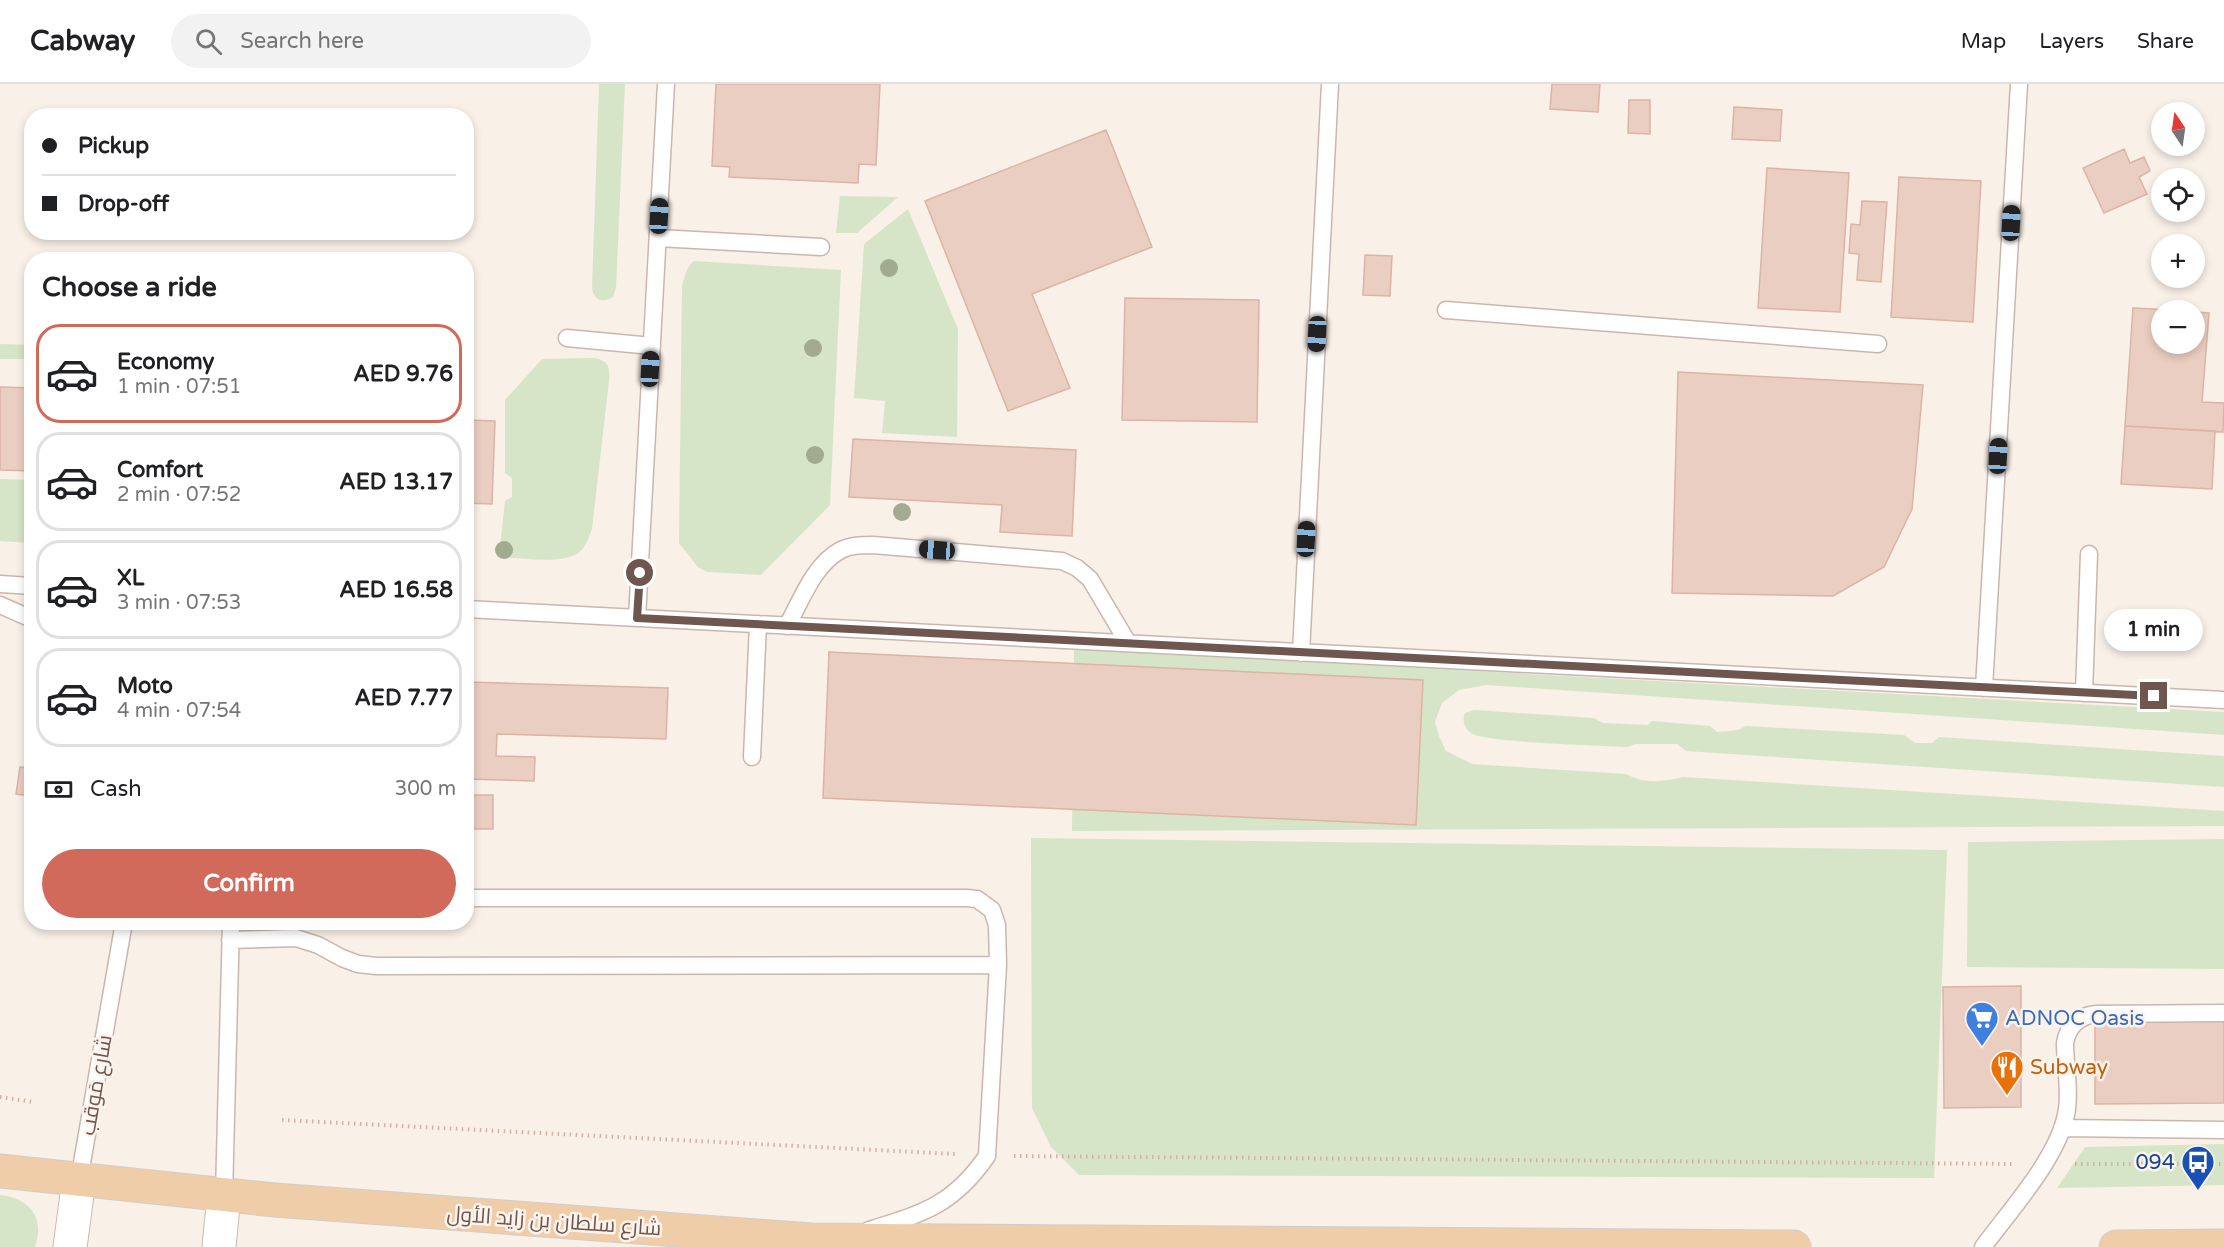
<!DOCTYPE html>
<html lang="en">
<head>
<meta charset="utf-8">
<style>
	:root { --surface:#fff; --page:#f2f2f2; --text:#202124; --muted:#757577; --line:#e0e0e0; --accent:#d26a5c }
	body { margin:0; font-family:"Varela Round",Cairo,sans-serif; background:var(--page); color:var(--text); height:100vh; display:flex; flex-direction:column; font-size:22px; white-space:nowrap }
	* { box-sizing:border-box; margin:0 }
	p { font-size:20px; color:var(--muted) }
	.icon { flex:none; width:33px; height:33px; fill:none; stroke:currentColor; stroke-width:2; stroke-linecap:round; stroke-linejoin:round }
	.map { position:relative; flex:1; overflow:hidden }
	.side { position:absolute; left:24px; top:168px; width:450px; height:678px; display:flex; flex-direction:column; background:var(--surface); border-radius:24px; box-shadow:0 3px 9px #0003 }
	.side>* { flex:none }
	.banner { position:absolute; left:24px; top:24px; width:450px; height:132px; border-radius:24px; box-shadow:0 3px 9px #0003; display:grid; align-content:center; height:132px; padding:0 18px; background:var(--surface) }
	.needle { width:39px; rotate:347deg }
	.controls { position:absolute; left:2151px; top:18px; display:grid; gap:12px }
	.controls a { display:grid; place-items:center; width:54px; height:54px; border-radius:50%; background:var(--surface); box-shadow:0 3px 9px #0003; font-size:30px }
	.end { position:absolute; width:27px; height:27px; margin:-14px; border:8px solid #6f574f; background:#fff; box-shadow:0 0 0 3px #fff }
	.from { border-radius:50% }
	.bubble { position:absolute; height:42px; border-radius:21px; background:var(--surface); box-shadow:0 3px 9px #0003; font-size:20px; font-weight:700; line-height:42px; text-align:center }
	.car { position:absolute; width:18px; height:36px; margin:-18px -9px; border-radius:8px; box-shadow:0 0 4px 2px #0007; background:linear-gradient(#222 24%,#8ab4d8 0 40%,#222 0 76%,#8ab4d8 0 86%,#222 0) }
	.banner b { display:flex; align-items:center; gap:21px; height:57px; font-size:22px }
	.banner b+b { border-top:2px solid var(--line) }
	.banner i { width:15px; height:15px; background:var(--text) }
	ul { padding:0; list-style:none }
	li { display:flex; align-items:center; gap:18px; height:99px; margin:0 12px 9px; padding:0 6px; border:3px solid var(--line); border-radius:24px }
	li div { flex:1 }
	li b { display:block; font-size:22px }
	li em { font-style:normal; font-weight:700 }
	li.on { border-color:var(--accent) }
	li>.icon { width:54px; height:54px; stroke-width:1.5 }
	h2 { padding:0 18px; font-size:27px; line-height:72px }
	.pay { display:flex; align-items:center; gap:15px; height:66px; padding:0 18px; font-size:22px }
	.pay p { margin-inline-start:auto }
	.button { display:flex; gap:12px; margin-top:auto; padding:12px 18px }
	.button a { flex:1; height:69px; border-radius:36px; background:var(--accent); color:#fff; font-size:24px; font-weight:700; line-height:69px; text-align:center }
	header { display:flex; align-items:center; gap:36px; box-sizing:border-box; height:84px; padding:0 30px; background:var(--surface); border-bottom:2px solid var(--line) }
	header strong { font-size:28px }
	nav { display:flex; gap:33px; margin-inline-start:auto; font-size:21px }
	.search { width:420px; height:54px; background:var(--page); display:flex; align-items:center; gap:15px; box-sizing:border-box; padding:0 21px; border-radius:33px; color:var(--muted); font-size:22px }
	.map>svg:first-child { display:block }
</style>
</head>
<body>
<header>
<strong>Cabway</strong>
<div class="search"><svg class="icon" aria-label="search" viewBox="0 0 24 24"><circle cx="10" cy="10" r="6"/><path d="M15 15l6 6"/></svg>Search here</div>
<nav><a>Map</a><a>Layers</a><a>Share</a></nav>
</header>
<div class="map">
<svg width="2224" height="1163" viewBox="0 0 2224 1163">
	<rect width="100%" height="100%" fill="#f9f0e7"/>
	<path fill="#d6e5c7" d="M599,0H625L616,204L613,213C603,219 594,217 592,204Z
		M840,112L898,113L857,149H836Z
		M908,125L958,245L957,353L882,349L885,317L854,314L864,160Z
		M694,177L841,186L830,421L761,491L707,488L698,483L679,459L682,202C685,192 686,183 694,177Z
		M0,260L29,261L31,263V275H0Z
		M593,274C609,276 610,283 609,297L592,445C588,455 586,464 577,470C559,480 520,474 499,473L505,417L512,413V394L505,389V316L542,275Z
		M0,395L31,396V459L0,457Z
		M1074,565L2224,628V651L1486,601L1459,606L1442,619L1435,638L1439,652L1446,667L1472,680L1626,690C1644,700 1663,698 1683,693L2224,727V742L1072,747Z
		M1474,626L1594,634L1603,639L1648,641L1652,637L1710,642L1717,648L1738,646L1746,642L1904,651L1915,659H1932L1939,653L2224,672V703L1686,667L1677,660H1636L1627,663C1601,661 1485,659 1471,649C1464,644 1462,636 1465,629Z
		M1031,754L1947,766L1934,1094L1079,1091L1051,1063L1032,1024Z
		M2224,755V885L1967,883L1968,758Z
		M2224,1060V1101L2057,1104L2085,1063Z
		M0,1111C30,1114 45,1134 35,1163H0Z"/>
	<path fill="#ebcec2" stroke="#dbb4a5" stroke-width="1.5" d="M716,0H880L876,81L859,80L858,99L729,93L730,83L712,82Z
		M1552,0H1600L1598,28L1550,25Z
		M1629,16H1650V50L1628,49Z
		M1734,23L1782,26L1780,57L1732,55Z
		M1106,46L1152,163L1032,210L1070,304L1008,327L925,117Z
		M2124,65L2130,79L2144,73L2150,87L2139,93L2147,110L2104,129L2083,84Z
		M1767,84L1849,89L1840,228L1758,224Z
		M1899,93L1981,97L1973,238L1891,233Z
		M1862,117L1887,118L1881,198L1857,196L1859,170L1849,169L1851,140L1860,141Z
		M1365,171L1392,172L1390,212L1363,211Z
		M1125,214L1259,216L1257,338L1122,336Z
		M2133,224L2173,226H2162V260H2194V228L2209,229L2202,318L2224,319L2223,348L2125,342Z
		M1678,288L1923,301L1912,425L1884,483L1833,512L1672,509Z
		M0,303L32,304V387L0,386Z
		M466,336L495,337L492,420L466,419Z
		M2125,342L2215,347L2212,405L2121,400Z
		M853,355L1076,366L1072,452L1000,448L1002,421L849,413Z
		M829,568L1423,596L1416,741L823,714Z
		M468,598L668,604L666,655L497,650L496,672L535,673L534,697L466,695Z
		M20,683L32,685V712L16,710Z
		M466,711H493V745H466Z
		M2021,902V1023L1944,1024L1943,903Z
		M2095,935H2224V1019L2095,1020Z"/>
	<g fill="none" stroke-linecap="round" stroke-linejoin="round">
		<defs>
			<path id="lane" d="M658,154L821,163
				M1446,226L1878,260
				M567,254L652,262
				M0,500L32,502
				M0,521L32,535
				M466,525L2224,616
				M637,534L666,0
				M787,542C801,517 814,480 841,466C851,461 862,461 873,461L1062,477L1077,484L1090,495L1128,559
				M1301,569L1330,0
				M1984,604L2019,0
				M2084,609L2089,470
				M752,673L758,540
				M466,814H967L977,815L992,826L997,841L998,881L987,1072C953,1121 924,1129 869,1146
				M230,856L296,854L318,861L342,874L358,880L376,882L998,881
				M2062,1044L2224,1046
				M79,1096L124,838
				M224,1111L231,838
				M1983,1163C2010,1126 2061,1071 2067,1025C2070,1004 2065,980 2065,959C2068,942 2078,932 2096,930L2224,929"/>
			<path id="secondary" d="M70,1163L79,1096
				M219,1163L224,1111"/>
			<path id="primary" d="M0,1087L275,1116L811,1156L1794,1163
				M2116,1163L2224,1162"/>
		</defs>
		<use href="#lane" stroke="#c9b7ae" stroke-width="19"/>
		<use href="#secondary" stroke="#cdb9af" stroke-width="35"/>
		<use href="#primary" stroke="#d4cdca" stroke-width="35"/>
		<path stroke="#cfb1a5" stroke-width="4" stroke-dasharray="1.5 4.5" stroke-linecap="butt" d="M0,1013L33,1018
			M282,1036L955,1070
			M1014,1072L2014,1080
			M2075,1080H2224"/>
		<use href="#lane" stroke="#fff" stroke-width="16"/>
		<use href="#secondary" stroke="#fff" stroke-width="33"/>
		<use href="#primary" stroke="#efcda8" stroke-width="33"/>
	</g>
	<g fill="#a2ab90">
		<circle cx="889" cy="184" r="9"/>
		<circle cx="813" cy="264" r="9"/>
		<circle cx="815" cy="371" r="9"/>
		<circle cx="902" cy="428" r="9"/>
		<circle cx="504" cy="466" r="9"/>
	</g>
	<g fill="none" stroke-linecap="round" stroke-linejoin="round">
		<path stroke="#6f574f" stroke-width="8" d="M640,489L637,534L2154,612"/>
	</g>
	<defs>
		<symbol id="supermarket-pin" viewBox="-11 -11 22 30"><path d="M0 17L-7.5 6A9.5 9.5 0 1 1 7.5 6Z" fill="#3f7fe0" stroke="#fcf4ec"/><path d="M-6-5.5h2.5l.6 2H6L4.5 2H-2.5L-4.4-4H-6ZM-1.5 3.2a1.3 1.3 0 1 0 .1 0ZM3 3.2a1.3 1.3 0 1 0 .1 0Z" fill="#fff"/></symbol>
		<symbol id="restaurant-pin" viewBox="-11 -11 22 30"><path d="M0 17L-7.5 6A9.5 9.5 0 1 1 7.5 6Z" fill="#e8710a" stroke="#fcf4ec"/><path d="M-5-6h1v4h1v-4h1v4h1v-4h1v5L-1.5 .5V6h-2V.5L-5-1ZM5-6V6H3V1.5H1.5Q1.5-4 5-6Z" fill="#fff"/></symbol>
		<symbol id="bus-pin" viewBox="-11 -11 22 30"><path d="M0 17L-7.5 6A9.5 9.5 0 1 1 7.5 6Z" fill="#1a4fb4" stroke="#fcf4ec"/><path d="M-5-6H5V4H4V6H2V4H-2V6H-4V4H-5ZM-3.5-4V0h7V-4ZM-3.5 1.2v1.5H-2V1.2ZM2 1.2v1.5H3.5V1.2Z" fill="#fff"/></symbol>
	</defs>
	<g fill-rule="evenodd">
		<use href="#supermarket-pin" x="1963" y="915" width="38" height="52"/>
		<use href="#restaurant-pin" x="1988" y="964" width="38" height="52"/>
		<use href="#bus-pin" x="2179" y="1059" width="38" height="52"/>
	</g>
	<g text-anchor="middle" stroke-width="5" stroke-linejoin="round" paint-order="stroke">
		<g font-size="21" fill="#366cbe" stroke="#fcf4ec" text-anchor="start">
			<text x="2005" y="941">ADNOC Oasis</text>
		</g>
		<g font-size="21" fill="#c56008" stroke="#fcf4ec" text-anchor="start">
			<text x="2030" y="990">Subway</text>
		</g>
		<g font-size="21" fill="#6f574f" stroke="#fcf4ec">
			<text transform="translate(96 1001) rotate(-80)" y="7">شارع مَوقب</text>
			<text transform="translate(554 1137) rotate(4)" y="7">شارع سلطان بن زايد الأول</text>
		</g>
		<g font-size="21" fill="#164399" stroke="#fcf4ec" text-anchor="end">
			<text x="2175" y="1085">094</text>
		</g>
	</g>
</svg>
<div class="controls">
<a><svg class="needle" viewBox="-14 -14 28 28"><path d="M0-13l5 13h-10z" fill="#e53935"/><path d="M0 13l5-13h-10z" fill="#757577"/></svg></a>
<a><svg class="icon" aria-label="locate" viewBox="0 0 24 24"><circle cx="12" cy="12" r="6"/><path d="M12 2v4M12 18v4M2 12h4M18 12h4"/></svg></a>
<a>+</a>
<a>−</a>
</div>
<i class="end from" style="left:640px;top:489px"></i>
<i class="end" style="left:2154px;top:612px"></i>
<div class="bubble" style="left:2104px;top:525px;width:99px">1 min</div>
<i class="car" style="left:659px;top:132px;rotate:3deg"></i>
<i class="car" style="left:2011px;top:139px;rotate:3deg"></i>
<i class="car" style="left:1317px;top:250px;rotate:183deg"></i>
<i class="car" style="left:650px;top:285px;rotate:3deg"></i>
<i class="car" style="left:1998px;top:372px;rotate:3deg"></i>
<i class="car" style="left:1306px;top:455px;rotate:3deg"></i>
<i class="car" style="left:937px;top:466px;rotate:274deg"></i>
<div class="banner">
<b><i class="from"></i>Pickup</b>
<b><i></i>Drop-off</b>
</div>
<section class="side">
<h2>Choose a ride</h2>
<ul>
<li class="on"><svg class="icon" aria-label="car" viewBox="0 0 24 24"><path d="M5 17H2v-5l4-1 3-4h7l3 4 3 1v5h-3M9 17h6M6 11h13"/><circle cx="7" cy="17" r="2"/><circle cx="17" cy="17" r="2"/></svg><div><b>Economy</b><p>1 min · 07:51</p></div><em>AED 9.76</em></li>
<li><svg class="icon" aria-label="car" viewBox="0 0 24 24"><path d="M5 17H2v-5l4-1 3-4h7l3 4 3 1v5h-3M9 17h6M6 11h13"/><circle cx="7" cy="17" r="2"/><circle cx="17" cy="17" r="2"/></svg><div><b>Comfort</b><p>2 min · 07:52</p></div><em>AED 13.17</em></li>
<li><svg class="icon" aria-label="car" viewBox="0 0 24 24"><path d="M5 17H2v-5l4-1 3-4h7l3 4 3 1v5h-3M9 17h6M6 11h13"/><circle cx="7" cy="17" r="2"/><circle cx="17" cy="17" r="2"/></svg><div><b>XL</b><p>3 min · 07:53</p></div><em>AED 16.58</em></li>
<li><svg class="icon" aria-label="car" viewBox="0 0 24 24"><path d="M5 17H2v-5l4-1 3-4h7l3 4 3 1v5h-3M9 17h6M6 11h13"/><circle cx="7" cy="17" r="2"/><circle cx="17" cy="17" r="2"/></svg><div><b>Moto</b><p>4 min · 07:54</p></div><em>AED 7.77</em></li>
</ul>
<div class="pay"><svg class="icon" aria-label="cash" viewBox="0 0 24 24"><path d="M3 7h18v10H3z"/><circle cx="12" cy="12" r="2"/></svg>Cash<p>300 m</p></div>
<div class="button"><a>Confirm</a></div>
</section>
</div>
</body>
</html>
